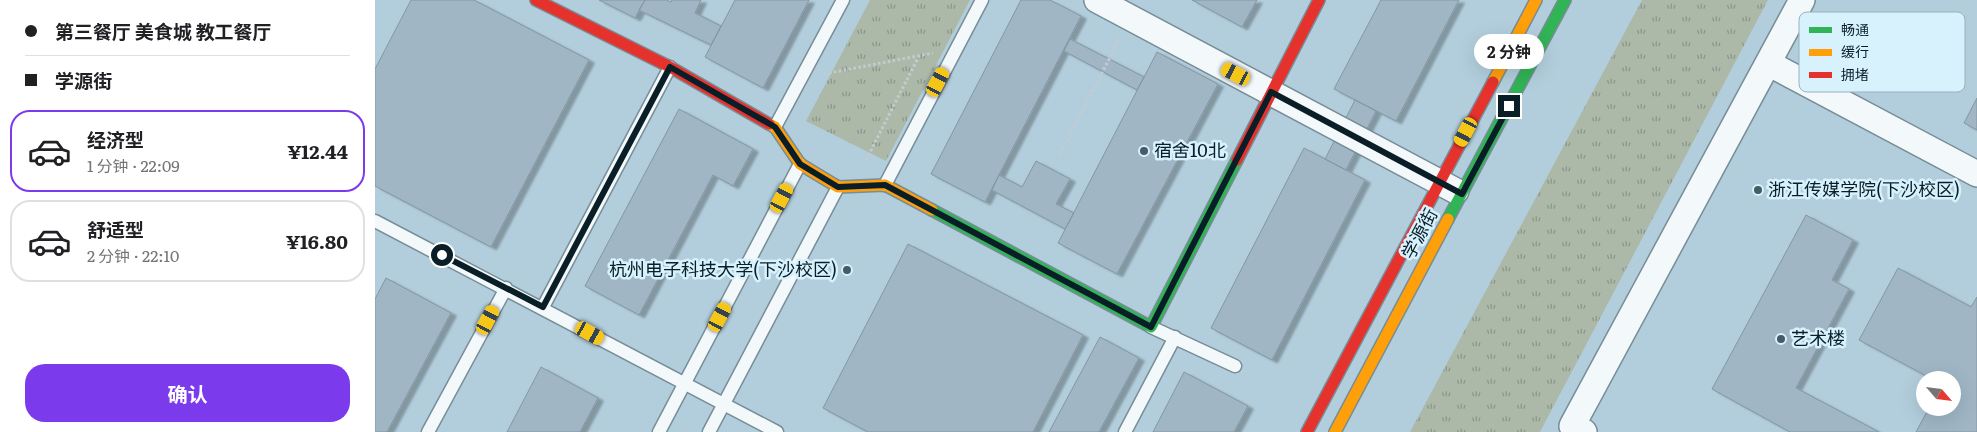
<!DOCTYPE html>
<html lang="zh">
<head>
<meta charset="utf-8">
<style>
	:root { --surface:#fff; --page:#f2f2f2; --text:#202124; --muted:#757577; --line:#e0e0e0; --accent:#7c3aed }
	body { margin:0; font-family:Literata,"Noto Sans SC",serif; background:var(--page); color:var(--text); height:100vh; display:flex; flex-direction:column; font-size:19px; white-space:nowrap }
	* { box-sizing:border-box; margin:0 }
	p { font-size:16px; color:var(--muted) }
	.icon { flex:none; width:28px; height:28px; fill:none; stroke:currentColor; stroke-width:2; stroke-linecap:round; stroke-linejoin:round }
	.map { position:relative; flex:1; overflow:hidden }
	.side { display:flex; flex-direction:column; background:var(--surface); width:375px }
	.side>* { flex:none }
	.hud { display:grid; align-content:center; height:110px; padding:0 25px; background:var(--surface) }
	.needle { width:32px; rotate:118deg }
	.controls { position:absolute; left:1541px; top:371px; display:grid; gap:10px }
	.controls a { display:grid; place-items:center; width:45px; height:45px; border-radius:50%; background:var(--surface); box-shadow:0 5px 20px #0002; font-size:25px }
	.end { position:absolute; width:22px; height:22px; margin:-11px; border:6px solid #091e27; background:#fff; box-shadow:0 0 0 2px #fff }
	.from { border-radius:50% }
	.bubble { position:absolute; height:35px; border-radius:18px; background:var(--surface); box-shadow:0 5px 20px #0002; font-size:16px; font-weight:700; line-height:35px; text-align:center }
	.car { position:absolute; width:15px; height:30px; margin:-15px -8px; border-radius:6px; box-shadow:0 0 4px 1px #0007; background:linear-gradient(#f5c518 24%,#345 0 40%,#f5c518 0 76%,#345 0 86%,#f5c518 0) }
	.hud b { display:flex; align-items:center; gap:18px; height:48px; font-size:19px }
	.hud b+b { border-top:1px solid var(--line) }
	.hud i { width:12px; height:12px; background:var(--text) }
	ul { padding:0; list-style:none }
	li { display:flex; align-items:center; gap:15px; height:82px; margin:0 10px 8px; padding:0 15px; border:2px solid var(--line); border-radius:20px }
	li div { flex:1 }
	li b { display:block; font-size:19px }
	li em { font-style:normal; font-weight:700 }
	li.active { border-color:var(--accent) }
	li>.icon { width:45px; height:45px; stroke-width:1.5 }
	.primary-button { display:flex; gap:10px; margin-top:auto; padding:10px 25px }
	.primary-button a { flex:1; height:58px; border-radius:20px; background:var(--accent); color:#fff; font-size:20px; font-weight:700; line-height:58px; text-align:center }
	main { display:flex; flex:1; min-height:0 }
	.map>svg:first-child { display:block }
</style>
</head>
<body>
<main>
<section class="side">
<div class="hud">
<b><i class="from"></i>第三餐厅 美食城 教工餐厅</b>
<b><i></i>学源街</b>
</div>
<ul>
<li class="active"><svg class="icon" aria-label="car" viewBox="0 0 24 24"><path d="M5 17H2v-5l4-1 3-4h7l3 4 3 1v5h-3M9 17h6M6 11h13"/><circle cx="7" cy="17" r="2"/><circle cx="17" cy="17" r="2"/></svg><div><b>经济型</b><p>1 分钟 · 22:09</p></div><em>¥12.44</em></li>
<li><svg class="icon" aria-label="car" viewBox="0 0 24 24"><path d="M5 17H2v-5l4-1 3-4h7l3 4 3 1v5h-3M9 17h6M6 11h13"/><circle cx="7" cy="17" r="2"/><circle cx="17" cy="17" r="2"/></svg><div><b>舒适型</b><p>2 分钟 · 22:10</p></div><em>¥16.80</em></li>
</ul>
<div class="primary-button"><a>确认</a></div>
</section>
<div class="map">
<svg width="1602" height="432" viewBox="0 0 1602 432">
	<defs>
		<pattern id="grass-tufts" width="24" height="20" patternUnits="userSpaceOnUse" patternTransform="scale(1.25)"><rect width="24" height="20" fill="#acb9a8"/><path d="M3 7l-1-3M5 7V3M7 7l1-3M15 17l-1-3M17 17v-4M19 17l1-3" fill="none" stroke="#8a9689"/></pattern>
		<filter id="shadow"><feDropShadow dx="5.5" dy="3" stdDeviation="1" flood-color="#0004"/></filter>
	</defs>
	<rect width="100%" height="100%" fill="#b2cedc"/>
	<path fill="url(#grass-tufts)" d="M495,0H595L511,161L431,121Z
		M1267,0H1393L1165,432H1035Z"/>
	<path fill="#a0b6c5" stroke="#8496a3" filter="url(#shadow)" d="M36,0H99L214,60L116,247L0,186V69Z
		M224,0H270L260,18Z
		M270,0H292L296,2L297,0H326L320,13L346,26L336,45L264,10Z
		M360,0H434L388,88L330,57Z
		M646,0H675L706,16L610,202L556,174Z
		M817,0H882L867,27Z
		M1006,0H1084L1021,121L959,89Z
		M695,39L769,77L762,90L689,51Z
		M782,52L843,84L742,274L683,243Z
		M1602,98V130L1589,123Z
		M980,100L1001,111L971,170L950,159Z
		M304,109L378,149L358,186L338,175L264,315L210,286Z
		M929,148L990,180L897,360L836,328Z
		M661,161L695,179L681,204L699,213L690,229L617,190L624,175L647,187Z
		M1431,215L1478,240L1457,280L1474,289L1421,388L1504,432H1415L1337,389Z
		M533,244L708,335L658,432H493L448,408Z
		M1523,268L1596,307L1602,297V432H1541L1554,408H1578V380H1559L1484,340Z
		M11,278L76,313L12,432H0V299Z
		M725,337L764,358L724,432H674Z
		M166,367L223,398L205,432H132Z
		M809,372L873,406L859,432H778Z"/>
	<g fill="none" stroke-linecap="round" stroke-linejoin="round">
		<defs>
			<path id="lane" d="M400,127L468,0
				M510,185L607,0
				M0,221L402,432
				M168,307L295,67
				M776,327L860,366
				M53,432L131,288
				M284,432L425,164
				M334,432L463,187
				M750,432L800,337"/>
			<path id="street" d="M722,0L1081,191
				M1393,63L1602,174
				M1209,432L1197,426L1427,0"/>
			<path id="fast" d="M557,210L776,327L862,160
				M1073,219L1190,0"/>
			<path id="slow" d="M1118,82L1161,0
				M394,124L400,127L425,164L463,187L510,185L557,210
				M960,432L1073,219"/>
			<path id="jam" d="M161,0L295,67L394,124
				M862,160L944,0
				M932,432L1118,82"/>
		</defs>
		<use href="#lane" stroke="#778d97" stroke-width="15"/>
		<use href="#street" stroke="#778d97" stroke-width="28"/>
		<use href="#fast" stroke="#778d97" stroke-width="14"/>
		<use href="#slow" stroke="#778d97" stroke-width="14"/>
		<use href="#jam" stroke="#778d97" stroke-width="14"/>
		<path stroke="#c3ccd1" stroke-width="3" stroke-dasharray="2.5 2.5" stroke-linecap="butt" d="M449,74L558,53
			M685,154L745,38
			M491,160L544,56"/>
		<use href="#lane" stroke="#f3f8fa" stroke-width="12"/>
		<use href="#street" stroke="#f3f8fa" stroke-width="25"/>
		<use href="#fast" stroke="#30b455" stroke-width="11"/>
		<use href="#slow" stroke="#ff9f0a" stroke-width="11"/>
		<use href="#jam" stroke="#e5322d" stroke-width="11"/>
	</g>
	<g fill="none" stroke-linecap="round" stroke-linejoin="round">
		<path stroke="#091e27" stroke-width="6" d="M67,255L168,307L295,67L400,127L425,164L463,187L510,185L776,327L896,92L1087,194L1134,106"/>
	</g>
	<g fill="#445c66" stroke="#d7f1fd" stroke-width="2">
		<circle cx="769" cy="151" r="5"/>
		<circle cx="1383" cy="190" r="5"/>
		<circle cx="472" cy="270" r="5"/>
		<circle cx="1406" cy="339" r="5"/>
	</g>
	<g text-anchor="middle" stroke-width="5" stroke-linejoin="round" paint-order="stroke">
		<g font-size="18" fill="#091e27" stroke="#d7f1fd" text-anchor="start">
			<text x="779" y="157">宿舍10北</text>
			<text x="1393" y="196">浙江传媒学院(下沙校区)</text>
			<text x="462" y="276" text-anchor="end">杭州电子科技大学(下沙校区)</text>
			<text x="1416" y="345">艺术楼</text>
		</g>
		<g font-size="18" fill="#091e27" stroke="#d7f1fd">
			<text transform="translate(1045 234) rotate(-62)" y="6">学源街</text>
		</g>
	</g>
	<rect x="1424" y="12" width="166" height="80" rx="8" fill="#d7f1fd" stroke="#99b2bd" stroke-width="1"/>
	<rect x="1434" y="27" width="23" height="6" fill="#30b455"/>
	<rect x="1434" y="49" width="23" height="7" fill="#ff9f0a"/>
	<rect x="1434" y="72" width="23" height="6" fill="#e5322d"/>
	<g font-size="14" fill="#091e27">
		<text x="1466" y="35">畅通</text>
		<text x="1466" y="57">缓行</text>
		<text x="1466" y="80">拥堵</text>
	</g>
</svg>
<div class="controls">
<a><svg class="needle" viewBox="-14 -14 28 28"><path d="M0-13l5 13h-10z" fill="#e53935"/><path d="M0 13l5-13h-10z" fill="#757577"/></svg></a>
</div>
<i class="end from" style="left:67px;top:255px"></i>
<i class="end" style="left:1134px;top:106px"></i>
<div class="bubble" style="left:1099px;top:34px;width:70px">2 分钟</div>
<i class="car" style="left:861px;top:74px;rotate:297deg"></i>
<i class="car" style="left:563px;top:82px;rotate:28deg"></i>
<i class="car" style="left:1091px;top:132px;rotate:208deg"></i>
<i class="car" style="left:407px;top:198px;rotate:28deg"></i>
<i class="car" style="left:345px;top:317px;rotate:28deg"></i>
<i class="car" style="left:113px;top:320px;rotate:28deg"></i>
<i class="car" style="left:215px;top:333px;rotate:119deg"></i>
</div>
</main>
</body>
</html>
